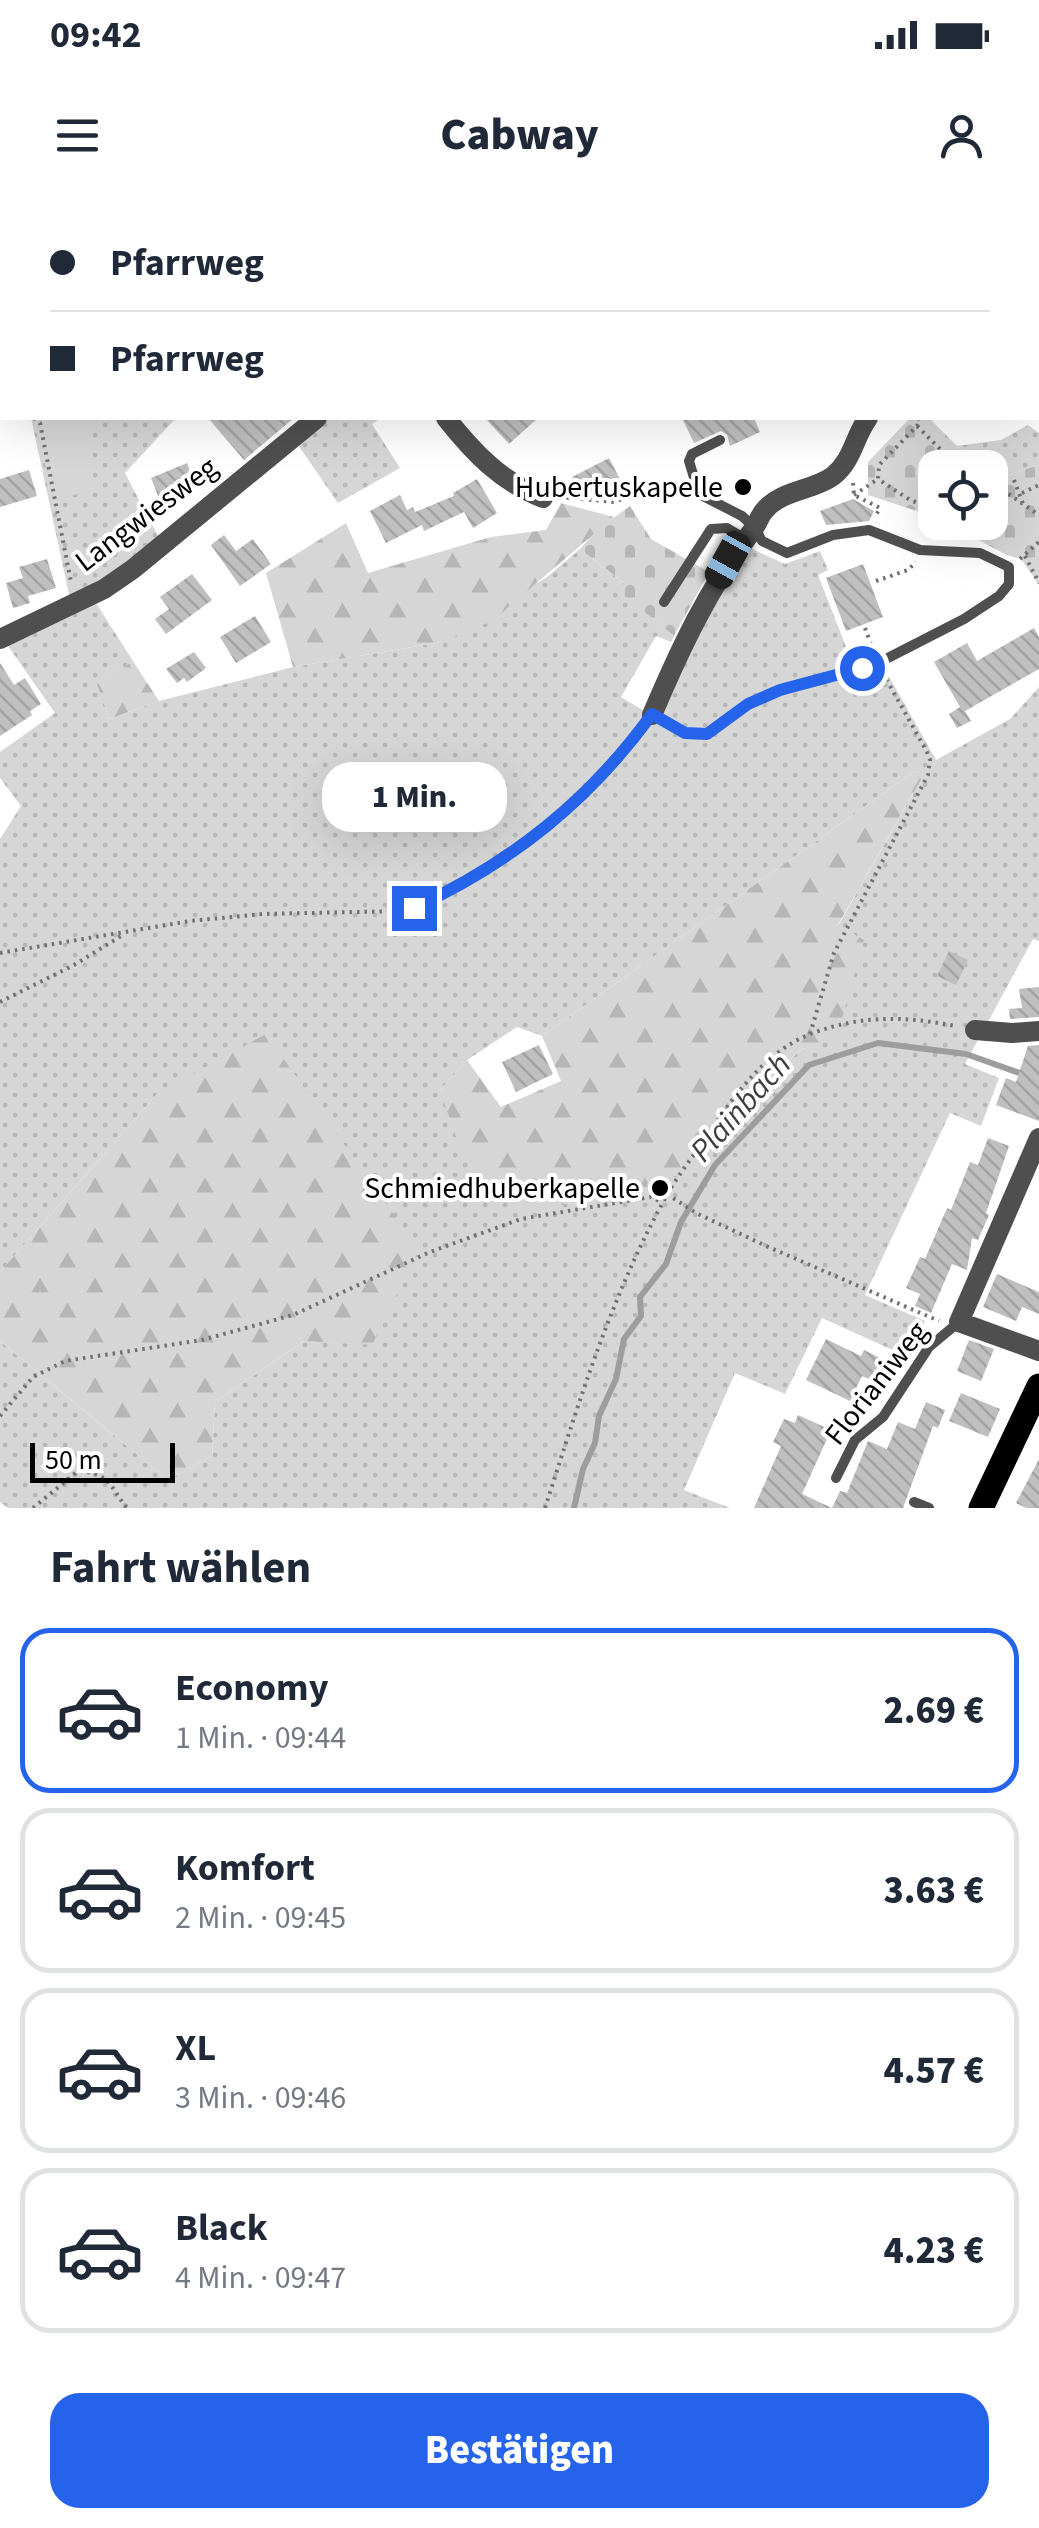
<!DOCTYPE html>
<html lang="de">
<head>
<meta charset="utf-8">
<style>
	:root { --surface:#fff; --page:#f2f2f3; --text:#1f2937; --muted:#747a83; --line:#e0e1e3; --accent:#2563eb }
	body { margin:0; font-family:"Source Sans 3",sans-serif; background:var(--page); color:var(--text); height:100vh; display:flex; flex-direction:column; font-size:38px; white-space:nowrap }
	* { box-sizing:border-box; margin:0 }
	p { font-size:32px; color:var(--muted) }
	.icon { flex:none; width:55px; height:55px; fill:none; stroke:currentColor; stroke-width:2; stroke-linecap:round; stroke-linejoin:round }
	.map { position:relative; height:1308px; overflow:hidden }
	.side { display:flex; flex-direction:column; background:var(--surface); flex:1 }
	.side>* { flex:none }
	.banner { position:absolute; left:0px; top:0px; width:1040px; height:220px; box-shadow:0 10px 40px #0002; display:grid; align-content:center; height:220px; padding:0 50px; background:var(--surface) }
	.controls { position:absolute; left:918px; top:250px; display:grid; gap:20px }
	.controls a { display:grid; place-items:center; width:90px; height:90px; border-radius:20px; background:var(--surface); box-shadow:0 10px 40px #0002; font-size:50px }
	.scale { position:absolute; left:30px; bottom:25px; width:145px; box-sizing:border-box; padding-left:10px; border:5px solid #000; border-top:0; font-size:28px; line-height:35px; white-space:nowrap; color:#000; -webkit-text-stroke:8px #fff; paint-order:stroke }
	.end { position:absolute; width:45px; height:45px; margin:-22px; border:12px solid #2563eb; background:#fff; box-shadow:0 0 0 5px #fff }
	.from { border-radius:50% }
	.bubble { position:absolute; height:70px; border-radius:30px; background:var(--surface); box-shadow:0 10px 40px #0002; font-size:32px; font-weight:800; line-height:70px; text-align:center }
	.car { position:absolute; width:30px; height:60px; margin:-30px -15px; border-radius:12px; box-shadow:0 0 8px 2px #0007; background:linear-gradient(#222 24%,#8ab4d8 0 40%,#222 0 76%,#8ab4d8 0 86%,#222 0) }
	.banner b { display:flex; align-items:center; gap:35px; height:95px; font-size:38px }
	.banner b+b { border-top:2px solid var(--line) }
	.banner i { width:25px; height:25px; background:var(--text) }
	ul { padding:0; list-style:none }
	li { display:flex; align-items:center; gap:30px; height:165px; margin:0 20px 15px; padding:0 30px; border:5px solid var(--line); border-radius:30px }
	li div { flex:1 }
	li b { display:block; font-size:38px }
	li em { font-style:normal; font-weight:800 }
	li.selected { border-color:var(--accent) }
	li>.icon { width:90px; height:90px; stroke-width:1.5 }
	h2 { padding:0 50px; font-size:45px; line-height:120px }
	.button { display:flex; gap:20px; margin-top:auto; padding:20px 50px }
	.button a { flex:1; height:115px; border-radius:30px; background:var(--accent); color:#fff; font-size:40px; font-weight:800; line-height:115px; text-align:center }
	.status { display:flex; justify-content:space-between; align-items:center; height:70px; padding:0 50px; background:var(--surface); direction:ltr }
	.status svg { height:28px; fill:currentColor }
	header { display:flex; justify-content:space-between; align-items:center; height:130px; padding:0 50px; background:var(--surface); font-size:45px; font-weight:800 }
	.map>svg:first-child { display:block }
</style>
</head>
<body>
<div class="status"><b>09:42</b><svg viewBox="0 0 49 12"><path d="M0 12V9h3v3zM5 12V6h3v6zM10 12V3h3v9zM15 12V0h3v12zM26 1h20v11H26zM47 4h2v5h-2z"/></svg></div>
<header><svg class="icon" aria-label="menu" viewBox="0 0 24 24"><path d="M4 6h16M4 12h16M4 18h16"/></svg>Cabway<svg class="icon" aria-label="person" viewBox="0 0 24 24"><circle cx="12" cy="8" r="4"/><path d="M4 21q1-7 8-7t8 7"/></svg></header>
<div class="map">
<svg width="1039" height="1308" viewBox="0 0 1039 1308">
	<defs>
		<pattern id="grass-dots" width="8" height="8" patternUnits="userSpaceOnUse" patternTransform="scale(2.5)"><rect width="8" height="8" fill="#d6d6d6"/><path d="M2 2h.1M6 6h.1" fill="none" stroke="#b6b6b6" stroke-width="1.8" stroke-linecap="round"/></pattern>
		<pattern id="forest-firs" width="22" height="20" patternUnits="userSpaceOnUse" patternTransform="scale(2.5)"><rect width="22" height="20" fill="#d6d6d6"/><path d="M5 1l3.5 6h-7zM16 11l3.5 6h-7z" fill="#b6b6b6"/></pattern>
		<pattern id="cemetery-stones" width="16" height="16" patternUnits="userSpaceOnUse" patternTransform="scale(2.5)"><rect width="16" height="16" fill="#d6d6d6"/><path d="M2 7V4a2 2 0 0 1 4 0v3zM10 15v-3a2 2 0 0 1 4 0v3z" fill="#b6b6b6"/></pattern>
		<pattern id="building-back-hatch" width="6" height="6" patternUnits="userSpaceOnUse" patternTransform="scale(2.5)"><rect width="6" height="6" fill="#bfbfbf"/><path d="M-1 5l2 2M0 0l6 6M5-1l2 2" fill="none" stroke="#a2a2a2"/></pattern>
	</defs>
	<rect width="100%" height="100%" fill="#fff"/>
	<path fill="url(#grass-dots)" fill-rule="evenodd" d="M31,218H176L125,273L160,340L70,399Z
		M326,218H381L372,224L400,268L338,303L296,242Z
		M1028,225L1039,233V265L1002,277L990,276V268L978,267L957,246L1001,240Z
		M750,348L785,364L820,351L828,370L818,375L852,462L877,455L936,560L1010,519L1039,487V741L1033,739L965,864L999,878L981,926L950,913L865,1095L925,1121L908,1157L822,1118L785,1194L735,1173L684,1290L730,1308H8L0,1302V1141L168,1280L212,1256L215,1202L304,1141L372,1144L157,894L0,1072V639L21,606L0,578V552L55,513L6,443L94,400L133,461L98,484L109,519L159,501L293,467L442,442L547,377L580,349L625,384L621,392L674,436L671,442L656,436L621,497L656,518L732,367ZM915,571L923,574L915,590L838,726L837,836L802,849L740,904L691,972L660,979L440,890L467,860L517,827L542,836Z"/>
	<path fill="url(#forest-firs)" d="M561,303L614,317L492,421L442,442L293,467L266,373L346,323L368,373L491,337L546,330Z
		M133,461L159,501L109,519L97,484Z
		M915,571L924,574L915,590L838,725L864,740L837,837L802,849L740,904L691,973L660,979L611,997L526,1010L462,955L440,890L467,860L501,907L561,881L542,836Z
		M266,834L419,1050L372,1145L304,1141L215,1202L212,1256L168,1280L0,1141V1072L157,894Z"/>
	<path fill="url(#cemetery-stones)" d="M910,218H929L978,267L935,268V317L868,295V262Z
		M1039,265V385L1021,359L1007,355L946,323L990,322V276L1002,277Z
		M630,306L651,339L709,372L674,436L620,392L624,383L580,349L598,329Z"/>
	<path fill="#d6d6d6" d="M35,218H93L91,290L53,301Z"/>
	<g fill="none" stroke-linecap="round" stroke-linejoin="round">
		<path stroke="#9d9d9d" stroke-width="6" d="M574,1308L583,1269L595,1243L599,1216L616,1179L624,1139L641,1116L640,1097L666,1064L681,1022L715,965L809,865L878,843L966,854L1039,880"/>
	</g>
	<path fill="url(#building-back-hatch)" d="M208,218H294L244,260Z
		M485,218H538L509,244Z
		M682,218H754L760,232L730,246L727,235L721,231L694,243Z
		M609,258L623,285L599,297L596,290L583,297L572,277Z
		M187,263L196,288L161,303L151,278Z
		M29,270L37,296L0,307V279Z
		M477,279L497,313L473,328L464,312L424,331L422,325L386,343L370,311L400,295L407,310L413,307L415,312L454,296L453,293Z
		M853,299L874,311L869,321L826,325L820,311Z
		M224,335L236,351L253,339L271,364L240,386L211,345Z
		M47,359L56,388L28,396L30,403L13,408L6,383L23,378L19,367Z
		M863,364L883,417L846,431L826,378Z
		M192,374L212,400L166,434L155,419L169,409L160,397Z
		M255,416L271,442L236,463L220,437Z
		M1034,428L1039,437V469L965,511L971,521L957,528L949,514L960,507L934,462L967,443L977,461Z
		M194,452L206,468L187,482L184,478L177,483L166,469Z
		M0,463L14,485L25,478L41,504L30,511L32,515L0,536Z
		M949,751L968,760L956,785L937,776Z
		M1039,787V817L1010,819L1009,809L1022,808L1019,789Z
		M539,845L553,874L516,892L502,862Z
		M1039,845V921L996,905L1006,878L1016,882L1028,846Z
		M988,938L1009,946L986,1013L989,1015L978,1040L972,1038L967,1070L952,1064L931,1113L915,1106L920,1094L906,1088L920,1057L925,1059L947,1008L951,1010L970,962L978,965Z
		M997,1074L1039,1092V1114L1022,1107L1016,1121L983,1107Z
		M826,1139L861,1156L864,1150L892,1164L882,1185L862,1176L850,1201L806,1180Z
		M969,1140L994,1149L981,1181L957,1171Z
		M961,1193L1000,1209L988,1237L949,1221Z
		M926,1202L945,1210L938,1228L933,1226L903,1308H754L781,1246L773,1242L784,1219L795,1223L798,1215L831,1230L802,1294L832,1308L840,1291L847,1293L868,1241L887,1249L898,1222L915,1229Z
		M1039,1259V1308H1026L1016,1303Z"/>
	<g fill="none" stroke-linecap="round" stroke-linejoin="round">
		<path stroke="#717171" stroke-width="4" stroke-dasharray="2.5 5" stroke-linecap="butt" d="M34,218L40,223L71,382
			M918,218L920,220L917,226L879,265L878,279L910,300L935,309
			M917,226L959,268
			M1014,280L1023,304
			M990,281L1039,315
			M853,283L854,295L880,308L875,317
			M1022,293L1039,285
			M854,295L878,279
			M559,297L615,302L656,283L685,290
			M927,335L935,319
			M1025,356L1039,383
			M1020,359L1039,342
			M876,381L908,370L916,362
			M865,428L873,450
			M0,753L190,721L263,714L402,711
			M0,802L74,765L121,736
			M810,834L834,753L928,575L930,560L927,552L885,477
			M667,994L696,1013L764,1045L939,1121
			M0,1216L33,1177L65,1161L202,1140L293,1115L430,1052L521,1019L651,997L663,1003
			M33,1308L78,1271C111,1273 109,1286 127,1308
			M545,1308C579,1202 612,1093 667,995C679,973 696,953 710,932C736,893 767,850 813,833C862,815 905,816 955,826"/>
		<path stroke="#4f4f4f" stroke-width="10" d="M1038,75L1039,80
			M664,402L711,329L727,328L745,339
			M414,708C512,662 589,602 652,515L685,533L707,534L748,504L780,490L878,463L964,419L999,396L1009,384V367L980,353L920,350L869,330L833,335L787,353L762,341L755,328L742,316L699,294L689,261L692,254L720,240
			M836,1278L855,1240L883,1217L929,1147L959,1122
			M914,1302L929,1308"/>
		<path stroke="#4f4f4f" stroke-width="20" d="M461,0L465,2
			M661,0L666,2
			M391,2L395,0
			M601,2L602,0
			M1038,122H1039
			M0,137L2,155
			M446,218C473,252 501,282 543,298
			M0,439L104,389L133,369L317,218
			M652,515C680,449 709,387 752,331C757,325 759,317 764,311C780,290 813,291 833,276C853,260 854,237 868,218
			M975,830L1012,833L1039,831
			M1039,938L959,1122L1039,1151"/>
		<path stroke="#000" stroke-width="25" d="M981,1308L1039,1186"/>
	</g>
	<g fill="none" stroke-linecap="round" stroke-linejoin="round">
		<path stroke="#2563eb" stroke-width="12" d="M414,708C512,662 588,602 652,514L685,533L707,534L748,504L780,490L862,468"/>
	</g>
	<g fill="#000" stroke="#fff" stroke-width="4">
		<circle cx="743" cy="287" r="10"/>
		<circle cx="660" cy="988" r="10"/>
	</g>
	<g text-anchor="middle" stroke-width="8" stroke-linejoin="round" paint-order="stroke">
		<g font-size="30" fill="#000" stroke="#fff" text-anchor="end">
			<text x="723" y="297">Hubertuskapelle</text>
			<text x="640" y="998">Schmiedhuberkapelle</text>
		</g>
		<g font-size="30" fill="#000" stroke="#fff">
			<text transform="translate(146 314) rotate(-37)" y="10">Langwiesweg</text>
			<text transform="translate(876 1183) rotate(-52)" y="10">Florianiweg</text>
		</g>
		<g font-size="32" font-style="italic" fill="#3e3e3e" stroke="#fff">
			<text transform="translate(740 907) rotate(-48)" y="11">Plainbach</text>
		</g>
	</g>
</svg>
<div class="controls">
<a><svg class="icon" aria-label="locate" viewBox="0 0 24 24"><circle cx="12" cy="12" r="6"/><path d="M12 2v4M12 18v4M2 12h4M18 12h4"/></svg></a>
</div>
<div class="scale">50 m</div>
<i class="end from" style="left:862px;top:468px"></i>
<i class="end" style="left:414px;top:708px"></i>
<div class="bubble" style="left:322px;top:562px;width:185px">1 Min.</div>
<i class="car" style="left:728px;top:360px;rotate:209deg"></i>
<div class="banner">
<b><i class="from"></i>Pfarrweg</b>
<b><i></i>Pfarrweg</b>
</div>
</div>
<section class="side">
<h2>Fahrt wählen</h2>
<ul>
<li class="selected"><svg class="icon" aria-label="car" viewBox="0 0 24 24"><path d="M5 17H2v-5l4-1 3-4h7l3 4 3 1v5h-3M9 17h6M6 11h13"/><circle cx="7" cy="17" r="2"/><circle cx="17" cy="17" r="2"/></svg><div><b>Economy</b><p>1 Min. · 09:44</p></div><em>2.69 €</em></li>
<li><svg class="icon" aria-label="car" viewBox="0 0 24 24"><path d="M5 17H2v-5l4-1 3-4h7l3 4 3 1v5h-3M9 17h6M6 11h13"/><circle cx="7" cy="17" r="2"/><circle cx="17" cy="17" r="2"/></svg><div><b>Komfort</b><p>2 Min. · 09:45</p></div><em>3.63 €</em></li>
<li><svg class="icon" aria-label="car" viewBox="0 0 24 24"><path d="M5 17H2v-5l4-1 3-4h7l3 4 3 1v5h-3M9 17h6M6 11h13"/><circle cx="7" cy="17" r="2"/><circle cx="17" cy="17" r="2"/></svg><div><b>XL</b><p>3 Min. · 09:46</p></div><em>4.57 €</em></li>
<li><svg class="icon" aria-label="car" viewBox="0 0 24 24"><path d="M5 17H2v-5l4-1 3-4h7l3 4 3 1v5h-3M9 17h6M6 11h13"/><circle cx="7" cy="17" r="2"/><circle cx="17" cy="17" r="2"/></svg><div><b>Black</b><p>4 Min. · 09:47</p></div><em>4.23 €</em></li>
</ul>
<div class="button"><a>Bestätigen</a></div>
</section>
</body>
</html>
